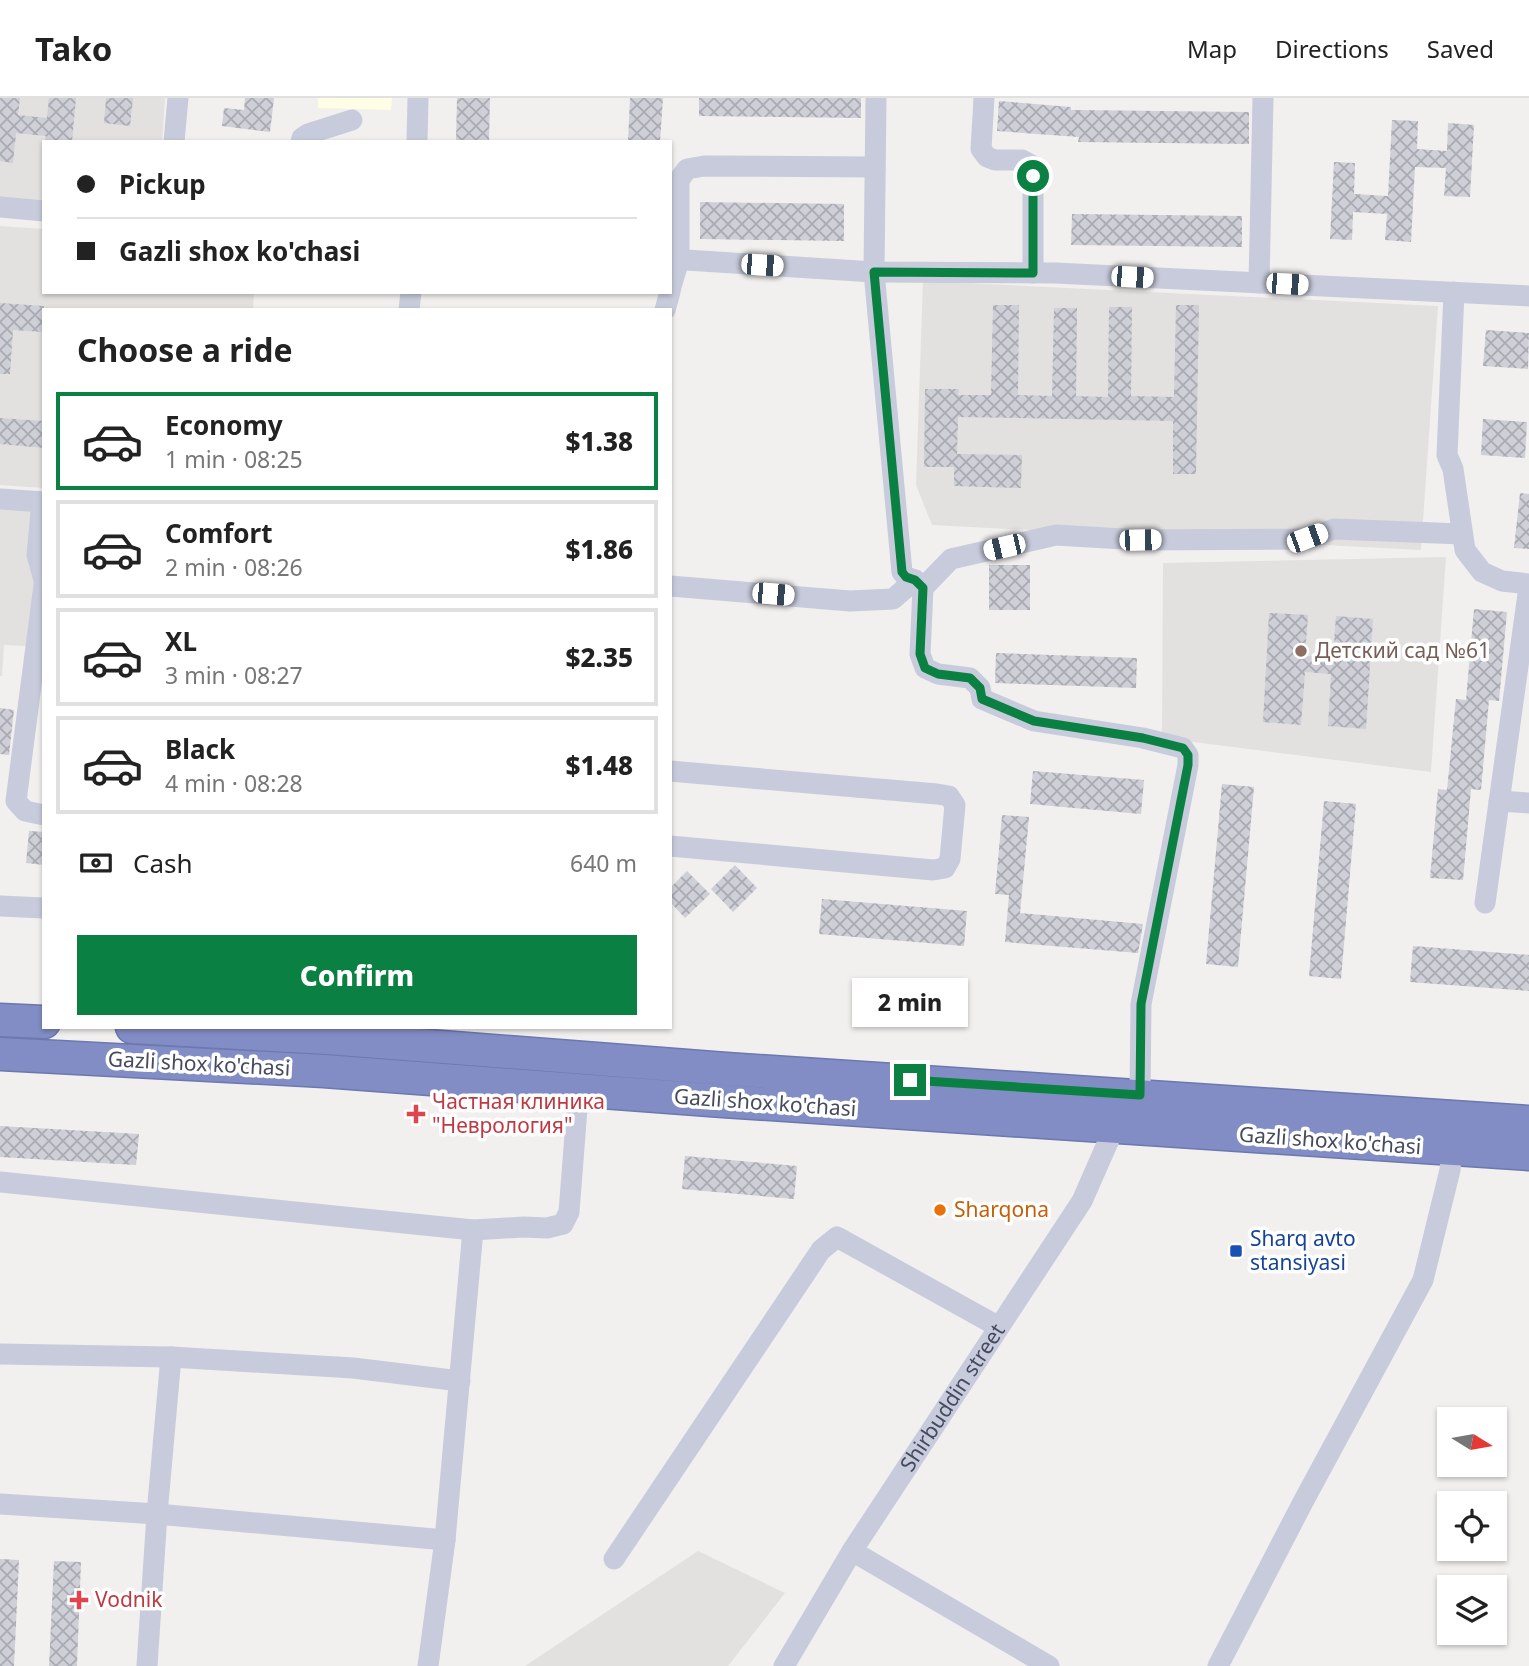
<!DOCTYPE html>
<html lang="en">
<head>
<meta charset="utf-8">
<style>
	:root { --surface:#fff; --page:#f6f6f6; --text:#222; --muted:#767676; --line:#e0e0e0; --accent:#0b8043 }
	body { margin:0; font-family:"Noto Sans",sans-serif; background:var(--page); color:var(--text); height:100vh; display:flex; flex-direction:column; font-size:26px; white-space:nowrap }
	* { box-sizing:border-box; margin:0 }
	p { font-size:23px; color:var(--muted) }
	.icon { flex:none; width:38px; height:38px; fill:none; stroke:currentColor; stroke-width:2; stroke-linecap:round; stroke-linejoin:round }
	.map { position:relative; flex:1; overflow:hidden }
	.details { position:absolute; left:42px; top:210px; width:630px; height:721px; display:flex; flex-direction:column; background:var(--surface); border-radius:0px; box-shadow:0 2px 5px #0004 }
	.details>* { flex:none }
	.guide { position:absolute; left:42px; top:42px; width:630px; height:154px; border-radius:0px; box-shadow:0 2px 5px #0004; display:grid; align-content:center; height:154px; padding:0 35px; background:var(--surface) }
	.needle { width:46px; rotate:101deg }
	.buttons { position:absolute; left:1437px; top:1309px; display:grid; gap:14px }
	.buttons a { display:grid; place-items:center; width:70px; height:70px; border-radius:0px; background:var(--surface); box-shadow:0 2px 5px #0004; font-size:35px }
	.end { position:absolute; width:32px; height:32px; margin:-16px; border:9px solid #0b8043; background:#fff; box-shadow:0 0 0 4px #fff }
	.from { border-radius:50% }
	.bubble { position:absolute; height:49px; border-radius:0px; background:var(--surface); box-shadow:0 2px 5px #0004; font-size:23px; font-weight:800; line-height:49px; text-align:center }
	.car { position:absolute; width:21px; height:42px; margin:-21px -10px; border-radius:9px; box-shadow:0 0 5px 2px #0007; background:linear-gradient(#fff 24%,#345 0 40%,#fff 0 76%,#345 0 86%,#fff 0) }
	.guide b { display:flex; align-items:center; gap:24px; height:66px; font-size:26px }
	.guide b+b { border-top:2px solid var(--line) }
	.guide i { width:18px; height:18px; background:var(--text) }
	ul { padding:0; list-style:none }
	li { display:flex; align-items:center; gap:21px; height:98px; margin:0 14px 10px; padding:0 21px; border:4px solid var(--line); border-radius:0px }
	li div { flex:1 }
	li b { display:block; font-size:26px }
	li em { font-style:normal; font-weight:800 }
	li.selected { border-color:var(--accent) }
	li>.icon { width:63px; height:63px; stroke-width:1.5 }
	h2 { padding:0 35px; font-size:32px; line-height:84px }
	.pay { display:flex; align-items:center; gap:18px; height:77px; padding:0 35px; font-size:26px }
	.pay p { margin-inline-start:auto }
	.primary-button { display:flex; gap:14px; margin-top:auto; padding:14px 35px }
	.primary-button a { flex:1; height:80px; border-radius:0px; background:var(--accent); color:#fff; font-size:28px; font-weight:800; line-height:80px; text-align:center }
	header { display:flex; align-items:center; gap:42px; box-sizing:border-box; height:98px; padding:0 35px; background:var(--surface); border-bottom:2px solid var(--line) }
	header strong { font-size:33px }
	nav { display:flex; gap:38px; margin-inline-start:auto; font-size:24px }
	.map>svg:first-child { display:block }
</style>
</head>
<body>
<header>
<strong>Tako</strong>
<nav><a>Map</a><a>Directions</a><a>Saved</a></nav>
</header>
<div class="map">
<svg width="1529" height="1568" viewBox="0 0 1529 1568">
	<defs>
		<pattern id="building-cross-hatch" width="8" height="8" patternUnits="userSpaceOnUse" patternTransform="scale(1.75)"><rect width="8" height="8" fill="#cecfd7"/><path d="M0 0l8 8M0 8l8-8" fill="none" stroke="#a9aab2"/></pattern>
	</defs>
	<rect width="100%" height="100%" fill="#f2efef"/>
	<path fill="#fefee6" d="M318,0H392L391,12L318,10Z"/>
	<path fill="#e3e0e0" d="M0,0H165L162,44H44V104L0,102Z
		M0,128L44,131V194H254L253,212H44V390L0,387Z
		M923,183L1438,208L1421,452L932,427L916,387Z
		M0,411L34,413L35,482L27,548L4,547L2,578H0Z
		M1446,459L1431,674L1162,640L1163,465Z
		M698,1453L785,1495L728,1568H525Z"/>
	<path fill="url(#building-cross-hatch)" d="M0,0H20L18,17L47,20L49,0H76L72,44H45L46,38L16,35L13,65L0,63Z
		M106,0H133L130,28L104,25Z
		M245,0H274L270,34L222,28L224,10L244,12Z
		M457,0H490L489,44H456Z
		M630,0H663L660,44H628Z
		M699,0H861V20L699,18Z
		M999,3L1071,9V12L1249,14V46L1078,44L1079,39L997,33Z
		M1392,22L1418,23L1417,51L1447,53L1448,25L1474,27L1470,99L1444,98L1446,70L1415,69L1411,144L1385,142L1387,116L1353,114L1352,142L1330,141L1334,64L1355,65L1354,96L1388,98Z
		M700,104L844,106V143L700,141Z
		M1072,116L1242,118V149L1071,147Z
		M0,205L44,208V234L13,232L10,276H0Z
		M993,207H1019L1018,297L1052,298L1054,210H1077L1076,298L1108,299L1109,209H1132L1131,298L1174,299L1176,207H1199L1196,376H1173V323L958,319L957,356L1022,357L1021,390L954,388V369H924L925,291H959L958,297H991Z
		M1486,232L1529,235L1528,271L1483,268Z
		M0,320L44,323V350L0,346Z
		M1483,321L1527,324L1525,360L1481,357Z
		M1520,395L1529,396V451L1514,450Z
		M989,467H1030V512H989Z
		M1474,511L1507,514L1499,603L1489,602L1481,692L1471,691L1463,782L1430,780L1438,691L1447,692L1456,601L1466,602Z
		M1269,515L1308,517L1305,558L1333,559L1336,518L1373,521L1366,631L1328,628L1331,576L1305,574L1301,627L1263,624Z
		M996,555L1137,560L1136,590L995,585Z
		M0,610L14,612L9,657L0,656Z
		M1033,673L1144,682L1141,716L1030,706Z
		M1222,686L1254,689L1238,869L1206,866Z
		M1324,703L1356,706L1341,881L1309,878Z
		M1002,717L1029,719L1020,815L1143,826L1138,855L1005,844L1009,797L995,796Z
		M29,733L44,734V767L26,765Z
		M735,767L757,790L733,814L711,791Z
		M687,773L710,796L685,820L670,804V790Z
		M822,801L967,813L964,848L819,836Z
		M1413,848L1529,857V893L1410,884Z
		M0,1028L139,1036L136,1067L0,1059Z
		M685,1058L797,1068L794,1101L682,1091Z
		M0,1461L19,1462L14,1568H0Z
		M54,1463L81,1464L77,1568H49Z"/>
	<g fill="none" stroke-linecap="round" stroke-linejoin="round">
		<defs>
			<path id="highway" d="M0,922L44,924
				M132,929L327,940L726,971L1529,1024
				M0,956L324,973L723,1003L1529,1056"/>
		</defs>
		<use href="#highway" stroke="#6c78af" stroke-width="35"/>
		<g stroke="#c7cbdb" stroke-width="21">
			<path d="M876,0L874,174L902,474L906,479L915,482L923,490L920,556L925,570L938,576L970,580L980,590L982,601L1034,623L1143,640L1183,650L1188,657V667L1141,906L1140,997"/>
			<path d="M984,0L981,51L987,59L995,62H1022L1031,67L1033,78V175"/>
			<path d="M174,44L178,0"/>
			<path d="M301,44L302,40L308,36L352,22"/>
			<path d="M417,44L418,0"/>
			<path d="M0,109L44,113"/>
			<path d="M670,161L874,174L1055,175L1529,198"/>
			<path d="M1259,185L1263,0"/>
			<path d="M670,192L679,162V82L687,71L704,68L875,69"/>
			<path d="M1454,194L1447,357L1453,371L1465,452L1482,474L1502,483L1529,486"/>
			<path d="M409,212L411,194"/>
			<path d="M665,212L670,194"/>
			<path d="M0,401L44,404"/>
			<path d="M42,404L37,457L44,482"/>
			<path d="M44,487L16,703L25,713L44,717"/>
			<path d="M670,488L850,503L893,501L915,482"/>
			<path d="M923,490L951,461L1056,437L1140,442L1307,441L1334,431L1462,436"/>
			<path d="M670,673L937,696L949,698L955,707L950,761L945,770L933,772L670,748"/>
			<path d="M1499,703L1529,705"/>
			<path d="M1485,805L1529,489"/>
			<path d="M0,808L44,810"/>
			<path d="M0,1084L473,1132L524,1129L547,1130L563,1126L569,1114L577,1011"/>
			<path d="M0,1256L171,1259L353,1270L460,1283"/>
			<path d="M0,1406L157,1416L445,1442"/>
			<path d="M852,1453L1049,1568"/>
			<path d="M614,1461L821,1152L837,1139L999,1229"/>
			<path d="M147,1568L157,1416L171,1259"/>
			<path d="M428,1568L445,1442L473,1132"/>
			<path id="s1" d="M784,1568L852,1453L1082,1103L1115,1028"/>
			<path d="M1218,1568L1303,1404L1423,1182L1450,1072L1452,1050"/>
		</g>
		<use href="#highway" stroke="#818dc4" stroke-width="32"/>
	</g>
	<g fill="none" stroke-linecap="round" stroke-linejoin="round">
		<path stroke="#0b8043" stroke-width="9" d="M910,982L1140,997L1141,906L1188,667V657L1183,650L1143,640L1034,623L982,601L980,590L970,580L938,576L925,570L920,556L923,490L915,482L906,479L902,474L874,174L1033,175V78"/>
	</g>
	<circle fill="#8d6e63" stroke="#fff" stroke-width="2.5" cx="1301" cy="553" r="7"/>
	<g fill="#e0444e" stroke="#fff" stroke-width="2.5">
		<path d="M412.5 1005.5h7v7h7v7h-7v7h-7v-7h-7v-7h7z"/>
		<path d="M75.5 1491.5h7v7h7v7h-7v7h-7v-7h-7v-7h7z"/>
	</g>
	<circle fill="#e8710a" stroke="#fff" stroke-width="2.5" cx="940" cy="1112" r="7"/>
	<rect fill="#1a4fb4" stroke="#fff" stroke-width="2.5" x="1229" y="1146" width="14" height="14" rx="3.5"/>
	<g text-anchor="middle" stroke-width="7" stroke-linejoin="round" paint-order="stroke">
		<g font-size="21" fill="#785e54" stroke="#fff" text-anchor="start">
			<text x="1315" y="560">Детский сад №61</text>
		</g>
		<g font-size="21" fill="#454a5f" stroke="#fff">
			<text transform="translate(199 966) rotate(3)" y="7">Gazli shox ko'chasi</text>
			<text transform="translate(765 1005) rotate(4)" y="7">Gazli shox ko'chasi</text>
			<text transform="translate(1330 1043) rotate(4)" y="7">Gazli shox ko'chasi</text>
			<text dy="7" stroke="none"><textPath href="#s1" startOffset="317">Shirbuddin street</textPath></text>
		</g>
		<g font-size="21" fill="#be3a42" stroke="#fff" text-anchor="start">
			<text x="432" y="1011">Частная клиника<tspan x="432" dy="24">"Неврология"</tspan></text>
			<text x="95" y="1509">Vodnik</text>
		</g>
		<g font-size="21" fill="#c56008" stroke="#fff" text-anchor="start">
			<text x="954" y="1119">Sharqona</text>
		</g>
		<g font-size="21" fill="#164399" stroke="#fff" text-anchor="start">
			<text x="1250" y="1148">Sharq avto<tspan x="1250" dy="24">stansiyasi</tspan></text>
		</g>
	</g>
</svg>
<div class="buttons">
<a><svg class="needle" viewBox="-14 -14 28 28"><path d="M0-13l5 13h-10z" fill="#e53935"/><path d="M0 13l5-13h-10z" fill="#767676"/></svg></a>
<a><svg class="icon" aria-label="locate" viewBox="0 0 24 24"><circle cx="12" cy="12" r="6"/><path d="M12 2v4M12 18v4M2 12h4M18 12h4"/></svg></a>
<a><svg class="icon" aria-label="layers" viewBox="0 0 24 24"><path d="M12 4l9 5-9 5-9-5zM3 14l9 5 9-5"/></svg></a>
</div>
<i class="end from" style="left:1033px;top:78px"></i>
<i class="end" style="left:910px;top:982px"></i>
<div class="bubble" style="left:852px;top:880px;width:116px">2 min</div>
<i class="car" style="left:762px;top:167px;rotate:94deg"></i>
<i class="car" style="left:1132px;top:179px;rotate:93deg"></i>
<i class="car" style="left:1287px;top:186px;rotate:93deg"></i>
<i class="car" style="left:1307px;top:440px;rotate:70deg"></i>
<i class="car" style="left:1140px;top:442px;rotate:89deg"></i>
<i class="car" style="left:1004px;top:449px;rotate:257deg"></i>
<i class="car" style="left:773px;top:496px;rotate:95deg"></i>
<div class="guide">
<b><i class="from"></i>Pickup</b>
<b><i></i>Gazli shox ko'chasi</b>
</div>
<section class="details">
<h2>Choose a ride</h2>
<ul>
<li class="selected"><svg class="icon" aria-label="car" viewBox="0 0 24 24"><path d="M5 17H2v-5l4-1 3-4h7l3 4 3 1v5h-3M9 17h6M6 11h13"/><circle cx="7" cy="17" r="2"/><circle cx="17" cy="17" r="2"/></svg><div><b>Economy</b><p>1 min · 08:25</p></div><em>$1.38</em></li>
<li><svg class="icon" aria-label="car" viewBox="0 0 24 24"><path d="M5 17H2v-5l4-1 3-4h7l3 4 3 1v5h-3M9 17h6M6 11h13"/><circle cx="7" cy="17" r="2"/><circle cx="17" cy="17" r="2"/></svg><div><b>Comfort</b><p>2 min · 08:26</p></div><em>$1.86</em></li>
<li><svg class="icon" aria-label="car" viewBox="0 0 24 24"><path d="M5 17H2v-5l4-1 3-4h7l3 4 3 1v5h-3M9 17h6M6 11h13"/><circle cx="7" cy="17" r="2"/><circle cx="17" cy="17" r="2"/></svg><div><b>XL</b><p>3 min · 08:27</p></div><em>$2.35</em></li>
<li><svg class="icon" aria-label="car" viewBox="0 0 24 24"><path d="M5 17H2v-5l4-1 3-4h7l3 4 3 1v5h-3M9 17h6M6 11h13"/><circle cx="7" cy="17" r="2"/><circle cx="17" cy="17" r="2"/></svg><div><b>Black</b><p>4 min · 08:28</p></div><em>$1.48</em></li>
</ul>
<div class="pay"><svg class="icon" aria-label="cash" viewBox="0 0 24 24"><path d="M3 7h18v10H3z"/><circle cx="12" cy="12" r="2"/></svg>Cash<p>640 m</p></div>
<div class="primary-button"><a>Confirm</a></div>
</section>
</div>
</body>
</html>
